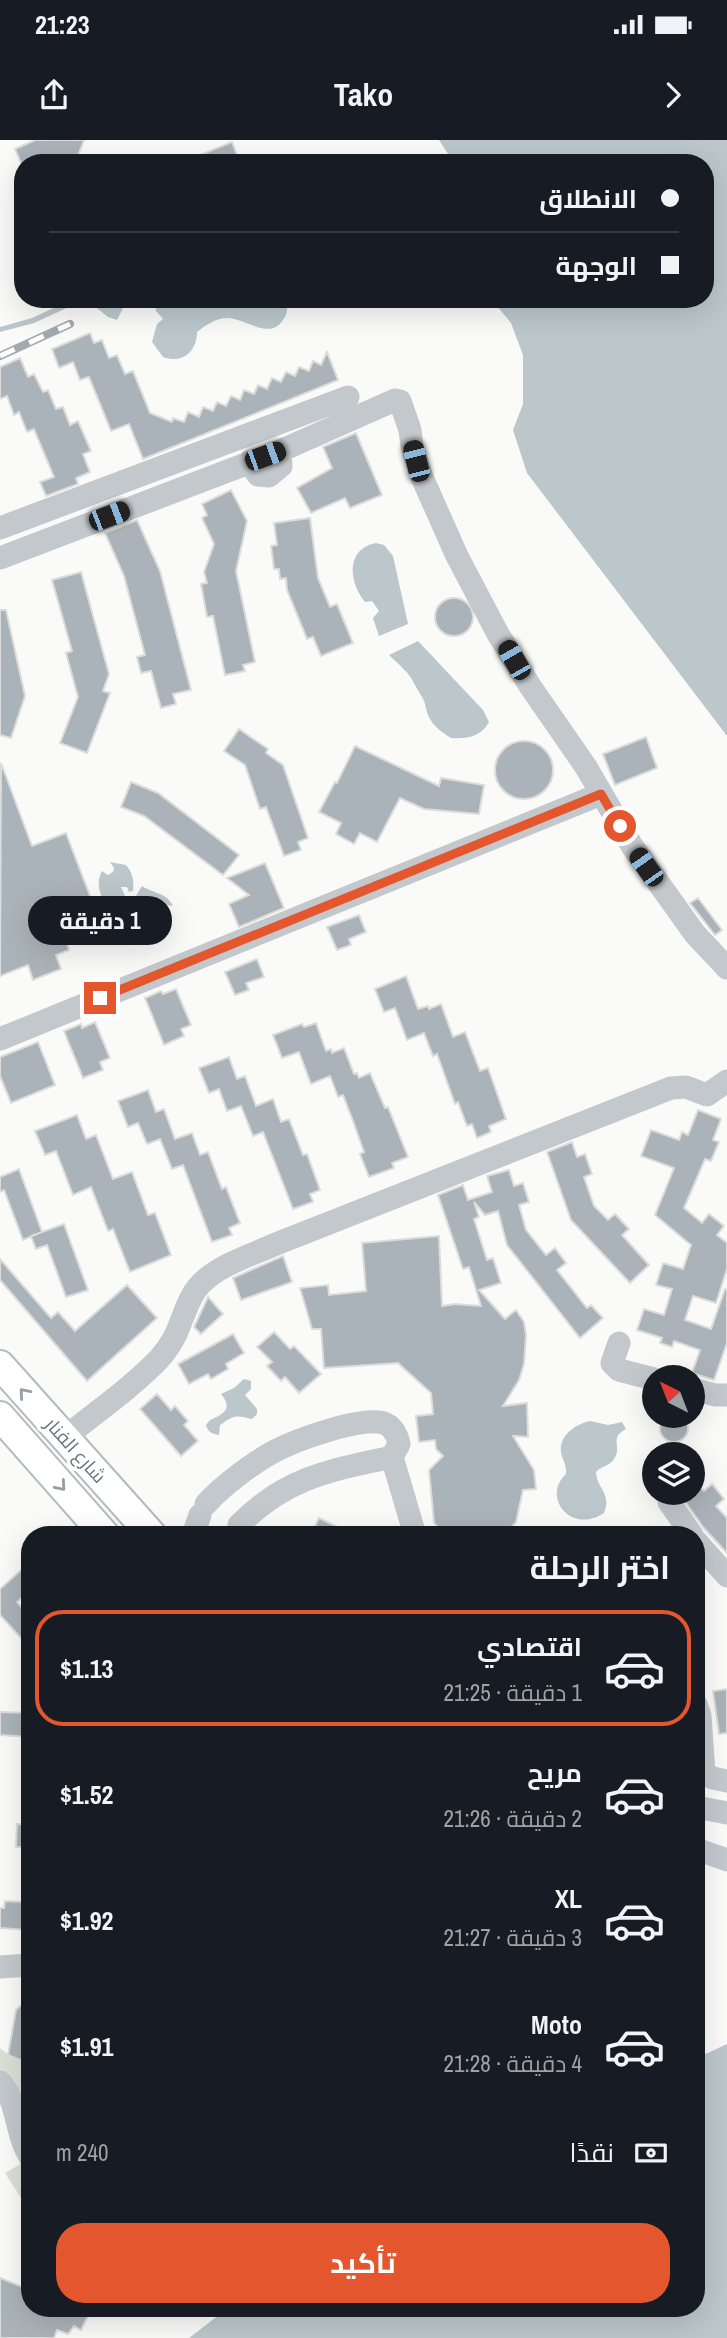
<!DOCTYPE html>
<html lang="ar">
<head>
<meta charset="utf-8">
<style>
	:root { --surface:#171b24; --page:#20242c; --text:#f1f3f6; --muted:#9ea1a6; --line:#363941; --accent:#e4572e }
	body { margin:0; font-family:"Archivo Narrow",Cairo,sans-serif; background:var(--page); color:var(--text); direction:rtl; height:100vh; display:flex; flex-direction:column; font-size:26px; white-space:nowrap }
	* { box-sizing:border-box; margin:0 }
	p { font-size:23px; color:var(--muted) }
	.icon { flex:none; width:38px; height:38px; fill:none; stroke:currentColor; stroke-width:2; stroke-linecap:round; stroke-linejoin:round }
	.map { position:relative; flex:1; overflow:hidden; direction:ltr }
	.drawer { position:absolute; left:21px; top:1386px; width:684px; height:791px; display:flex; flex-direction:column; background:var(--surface); border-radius:28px; box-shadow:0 7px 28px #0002; direction:rtl }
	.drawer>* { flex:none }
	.top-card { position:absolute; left:14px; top:14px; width:700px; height:154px; border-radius:28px; box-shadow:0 7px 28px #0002; direction:rtl; display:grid; align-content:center; height:154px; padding:0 35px; background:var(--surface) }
	.needle { width:46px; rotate:318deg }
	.buttons { position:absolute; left:642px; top:1225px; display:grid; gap:14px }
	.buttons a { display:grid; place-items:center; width:63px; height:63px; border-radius:50%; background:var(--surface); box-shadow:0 7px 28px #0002; font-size:35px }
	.end { position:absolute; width:32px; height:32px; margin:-16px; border:9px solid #e4572e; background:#fff; box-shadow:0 0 0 4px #fff }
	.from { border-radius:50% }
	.bubble { position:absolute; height:49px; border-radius:24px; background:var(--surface); box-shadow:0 7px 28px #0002; font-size:23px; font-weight:700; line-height:49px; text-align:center; direction:rtl }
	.car { position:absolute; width:21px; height:42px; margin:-21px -10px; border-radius:9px; box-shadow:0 0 5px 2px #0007; background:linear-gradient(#222 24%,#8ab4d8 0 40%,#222 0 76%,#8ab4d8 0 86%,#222 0) }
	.top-card b { display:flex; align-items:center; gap:24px; height:66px; font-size:26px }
	.top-card b+b { border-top:2px solid var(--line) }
	.top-card i { width:18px; height:18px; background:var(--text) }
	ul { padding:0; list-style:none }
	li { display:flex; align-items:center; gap:21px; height:116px; margin:0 14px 10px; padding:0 21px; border:4px solid transparent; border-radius:28px }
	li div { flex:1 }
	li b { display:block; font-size:26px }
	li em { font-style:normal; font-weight:700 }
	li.on { border-color:var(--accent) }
	li>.icon { width:63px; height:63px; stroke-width:1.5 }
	h2 { padding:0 35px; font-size:32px; line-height:84px }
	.pay { display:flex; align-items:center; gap:18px; height:77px; padding:0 35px; font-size:26px }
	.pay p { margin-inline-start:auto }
	.primary-button { display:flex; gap:14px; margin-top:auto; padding:14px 35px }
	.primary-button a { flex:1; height:80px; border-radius:28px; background:var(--accent); color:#fff; font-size:28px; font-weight:700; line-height:80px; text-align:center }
	.status { display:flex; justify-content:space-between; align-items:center; height:49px; padding:0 35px; background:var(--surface); direction:ltr }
	.status svg { height:19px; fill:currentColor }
	header { display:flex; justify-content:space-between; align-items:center; height:91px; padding:0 35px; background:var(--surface); font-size:32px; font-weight:700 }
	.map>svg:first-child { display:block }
</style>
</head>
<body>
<div class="status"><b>21:23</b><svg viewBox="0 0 49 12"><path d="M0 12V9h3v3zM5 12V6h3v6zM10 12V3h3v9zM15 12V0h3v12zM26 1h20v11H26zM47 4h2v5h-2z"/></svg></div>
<header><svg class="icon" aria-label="forward" viewBox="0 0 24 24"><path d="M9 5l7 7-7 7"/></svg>Tako<svg class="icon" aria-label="share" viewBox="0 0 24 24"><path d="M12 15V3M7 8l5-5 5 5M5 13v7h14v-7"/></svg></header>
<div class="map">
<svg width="727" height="2198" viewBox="0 0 727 2198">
	<rect width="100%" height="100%" fill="#fafaf8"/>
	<path fill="#dadfd7" d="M0,1908L10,1916L30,1924V1987L20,1953L0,1931Z
		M28,2020L30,2024V2072L5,2033Z"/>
	<path fill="#bbc7cb" d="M439,0H727V596L527,333L513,290L523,264V215L511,183L491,159H705V23H454Z
		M73,159H119L123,168L117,180L108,177L88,161H82L34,183L0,192V187L32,178Z
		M155,159H286C288,167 288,173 283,180C269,201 246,178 227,178C216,178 206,185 197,192C197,212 182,224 163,217L152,202L157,184L163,179L156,171Z
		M376,403L384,405L393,416L408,484L379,496L373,478L379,471L372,461L365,462C349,443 345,409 376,403Z
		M418,501L483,570L489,582C481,597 467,599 451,598C437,589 428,582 425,564C424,559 418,551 415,545C410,533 398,524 389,515Z
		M110,722L126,725C133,733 134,741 133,751L129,752L127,747H121L125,756H136L142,746C154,754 166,752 173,766L154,763L151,765L155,770L169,776L170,781C160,794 150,796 134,794L131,790L141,787L142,785L139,782H119C107,768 92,749 102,731L108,735L113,732L114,728Z
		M244,1239L251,1241V1249L245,1255L257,1269V1274L252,1279C236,1275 234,1275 220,1285L219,1295C212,1294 208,1292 206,1285L209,1281C220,1275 235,1271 221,1254L234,1248Z
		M590,1281L608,1285L622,1282L626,1289C608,1299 623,1306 614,1319C610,1326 601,1326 596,1332C597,1350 612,1352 604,1373C571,1395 541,1357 566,1334C567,1324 562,1320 561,1312C559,1295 576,1284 590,1281Z
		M727,1904V2198H189L228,2168H696L697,1918Z"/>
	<path fill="#aab3b9" stroke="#dcdcda" stroke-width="2" d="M35,0H84L75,23H21L15,9Z
		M232,2L240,23H183V22Z
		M90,193L94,203L102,200L109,218L117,215L125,234L133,231L150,273L172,282L173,278L184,282L188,272L199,277L203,267L213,271L217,262L226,266L231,256L240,260L244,250L254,254L258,245L267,249L272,238L281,242L286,232L295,236L299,227L309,231L313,221L321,225L327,212L338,240L143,319L129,284L111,291L89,237L80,240L73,222L59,228L52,209Z
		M20,218L28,237L34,234L43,252L48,250L56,269L63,267L70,285L78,281L91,311L83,314L90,332L76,338L78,344L46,356L40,342L54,337L34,289L27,292L19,272L14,275L7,256L0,259V227Z
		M356,293L382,355L350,368L345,358L311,373L297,348L332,328L323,307Z
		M231,350L247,381L236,431L255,522L243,525L245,531L225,535L213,476L207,477L201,444L207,443L204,432L214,404L202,378L207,375L202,364Z
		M310,378L318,438L330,467L337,464L353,503L321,516L313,497L307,499L287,450L286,438L280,439L279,429H274L271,406L277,405L274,383Z
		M137,380L160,431L191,550L173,554L176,564L161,568L151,531L141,533L137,517L145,515L124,436L105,393Z
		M81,432L109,534L103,551L110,553L87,613L60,603L78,557L66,513L72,511L52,440Z
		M435 477a19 19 0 1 1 38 0a19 19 0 1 1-38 0Z
		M0,470H6L25,556L11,598L0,595Z
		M239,589L268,609L266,613L283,625L308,698L298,702L301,710L284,716L266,667L260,669L245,625L224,611Z
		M646,597L657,628L615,645L603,614Z
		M495 630a29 29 0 1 1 58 0a29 29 0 1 1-58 0Z
		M355,606L439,646L441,638L484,645L479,674L424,669L400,658L377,702L360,693L354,704L336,694L341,683L319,672L335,642L337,643Z
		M1,623L32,706L66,693L93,764L87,766L96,791L67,803L69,810L56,815L61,829L33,840L28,825L0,836Z
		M131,642L158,653L239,715L223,735L144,676L121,667Z
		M265,723L284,768L239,787L229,764L249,755L227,738Z
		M698,758L722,790L715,795L690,763Z
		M359,775L366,792L349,799L351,805L337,810L327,787Z
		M257,819L264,837L246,843L249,850L235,855L225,832Z
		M406,836L418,869L428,866L429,869L441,864L453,897L465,892L480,931L488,928L506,979L489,986L491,992L477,998L472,984L467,986L458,962L455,964L437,914L433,916L424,893L407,900L395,868L384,872L375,849Z
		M176,849L191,885L181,889L184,896L164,905L145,858L161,851L163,854Z
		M95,882L110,918L100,922L103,930L83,938L64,891L81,884L82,888Z
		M316,883L326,911L331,909L332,913L344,908L354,934L357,933L359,938L370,933L385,968L388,967L408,1017L392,1023L394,1028L369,1037L360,1014L364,1012L353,981L343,955L338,957L330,936L311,944L299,912L282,918L273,895L302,884L304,887Z
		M38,902L55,945L11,963L0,936V917Z
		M229,917L237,939L245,936L256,966L273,959L281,982L289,979L303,1015L307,1014L320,1050L310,1054L313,1062L293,1069L263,992L253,996L241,966L227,971L219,949L209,953L199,928Z
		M148,950L156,972L164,969L175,999L192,993L200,1015L208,1012L222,1049L226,1047L240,1083L229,1088L232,1095L212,1102L183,1025L172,1029L160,999L147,1004L138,983L128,987L118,961Z
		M698,970L721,979L713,1000L719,1002L711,1021L705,1019L684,1068L702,1083L709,1074L724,1086L717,1095L727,1103V1129L716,1163L693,1156L685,1180L711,1189L725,1149L727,1150V1203L714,1240L692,1233L700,1210L674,1201L672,1207L660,1203L662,1198L637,1190L644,1169L664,1175L672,1149L656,1145L663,1123L683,1129L691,1105L655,1075L674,1028L641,1016L651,990L679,1000L682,992L688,995Z
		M77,975L86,999L96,995L113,1039L132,1032L148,1075L155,1073L171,1115L130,1132L113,1089L108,1091L91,1047L73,1055L56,1011L45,1015L35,991Z
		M572,1002L577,1017L585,1014L592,1034L584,1037L594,1066L608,1080L615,1074L629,1089L622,1095L649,1125L630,1143L571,1080L547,1012Z
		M19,1029L42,1092L23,1100L4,1050L0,1052V1037Z
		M509,1030L514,1046L523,1043L529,1062L519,1065L526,1090L546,1115L555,1108L566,1123L557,1130L587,1168L591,1165L603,1178L580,1198L507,1105L498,1071L485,1075L474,1062L479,1077L474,1079L487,1120L493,1118L501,1143L479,1150L505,1179L516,1170L524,1182L526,1195L524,1224L519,1240L503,1266L527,1263L528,1297L513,1296L534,1330L536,1349L523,1350L516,1382L505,1395H445L434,1383L429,1330L443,1316L436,1309L435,1300L419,1302L416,1276L433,1274L431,1253L398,1223L324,1228L321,1189H312L300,1148L328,1145L329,1155L366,1151L362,1103L439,1096L442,1166L455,1164L481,1166L469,1127L463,1129L438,1055L463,1045L468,1060L492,1052L487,1036Z
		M64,1084L88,1150L66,1157L47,1105L36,1109L31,1096Z
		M283,1116L292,1142L241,1160L233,1138Z
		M0,1119L51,1178L58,1172L75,1191L127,1145L157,1178L87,1241L0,1140Z
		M208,1157L223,1174L201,1194L194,1187Z
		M274,1192L290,1209L294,1206L321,1234L299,1253L285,1237L281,1241L267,1226L272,1222L257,1207Z
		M233,1194L244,1213L226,1224L228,1229L211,1239L208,1234L189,1244L178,1224Z
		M157,1254L171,1270L175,1266L188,1281L184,1285L198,1301L181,1316L140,1269Z
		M660 1288a14 14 0 1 1 28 0a14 14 0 1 1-28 0Z
		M693,1338L704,1351L712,1344L724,1359L716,1366L727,1378V1413L703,1387L679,1353H693Z
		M319,1378L354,1395H311Z
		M30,1422V1450L17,1462L30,1477V1508L0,1475V1449Z
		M727,1549V1593L719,1594L713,1551Z
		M0,1572L30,1573V1597L0,1595Z
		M17,1684L30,1685V1707H16Z
		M5,1761L23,1762V1767L30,1768V1790L0,1788V1768H4Z
		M30,1857V1924L8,1915L16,1870Z
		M0,2138L30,2150V2168H92L81,2190L74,2186L68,2194L57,2190L54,2198H0Z"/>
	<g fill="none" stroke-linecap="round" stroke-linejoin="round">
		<defs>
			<path id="major" d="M0,1225L152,1395
				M0,1276L105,1395"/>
		</defs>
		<use href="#major" stroke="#b5babe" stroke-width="32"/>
		<path stroke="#c3c8cc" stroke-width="23" d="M249,322L258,335L269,336L281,326L280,311
			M0,388L348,257
			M0,418L280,311L395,260L400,261L410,290L412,306L421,335L457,416L498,494L530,546L586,627L632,706L695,794L727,828
			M0,899L601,654
			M619,1203L612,1223L619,1230L654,1239
			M693,1249L715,1255H727
			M64,1298C96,1272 130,1249 159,1219C179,1197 179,1182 191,1158C205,1128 248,1117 276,1104L671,948L686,947L707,955L727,941
			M392,1317L415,1395
			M669,1362L692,1395
			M206,1364C222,1346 254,1322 275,1311C298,1299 353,1280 378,1282C390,1282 397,1293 399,1304L392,1317C330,1330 285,1338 239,1385
			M193,1395L200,1375
			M696,1401L727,1436
			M696,1564L700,1576L704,1634
			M696,1630L713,1638L727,1641
			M696,1667L727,1673
			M696,1709L727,1720
			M0,1827L30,1825
			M0,1942C19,1963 15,1993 30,2017"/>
		<use href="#major" stroke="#fff" stroke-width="28"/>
		<defs>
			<path id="rail" d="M0,216L70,184"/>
		</defs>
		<use href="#rail" stroke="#a2aab0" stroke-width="8"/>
		<use href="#rail" stroke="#fff" stroke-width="5" stroke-dasharray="16" stroke-linecap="butt"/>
	</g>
	<defs><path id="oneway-chevron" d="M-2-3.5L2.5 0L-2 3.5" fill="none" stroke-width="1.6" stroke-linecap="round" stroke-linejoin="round" transform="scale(1.75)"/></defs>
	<g stroke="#939fa8">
		<use href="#oneway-chevron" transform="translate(24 1253) rotate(-131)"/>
		<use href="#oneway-chevron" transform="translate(61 1346) rotate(49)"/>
	</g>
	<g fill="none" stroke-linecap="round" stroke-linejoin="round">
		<path stroke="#e4572e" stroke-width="9" d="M100,858L601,654L620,686"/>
	</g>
	<g text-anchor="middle" stroke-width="7" stroke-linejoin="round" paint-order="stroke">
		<g font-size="19" fill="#657683" stroke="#fff">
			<text transform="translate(76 1310) rotate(48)" y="7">شارع الفنار</text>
		</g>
	</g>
</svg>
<div class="buttons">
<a><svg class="needle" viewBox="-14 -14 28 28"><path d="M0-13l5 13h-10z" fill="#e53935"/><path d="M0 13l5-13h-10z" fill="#9ea1a6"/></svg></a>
<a><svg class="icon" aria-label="layers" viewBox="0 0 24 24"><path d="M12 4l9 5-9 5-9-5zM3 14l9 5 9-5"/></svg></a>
</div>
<i class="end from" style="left:620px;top:686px"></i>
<i class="end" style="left:100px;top:858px"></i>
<div class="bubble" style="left:28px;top:756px;width:144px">1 دقيقة</div>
<i class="car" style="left:265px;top:316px;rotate:70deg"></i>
<i class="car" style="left:416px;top:321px;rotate:346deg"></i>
<i class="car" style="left:109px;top:376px;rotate:69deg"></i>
<i class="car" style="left:514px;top:520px;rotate:330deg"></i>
<i class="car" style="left:646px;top:727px;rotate:325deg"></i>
<div class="top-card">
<b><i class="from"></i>الانطلاق</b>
<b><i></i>الوجهة</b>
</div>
<section class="drawer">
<h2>اختر الرحلة</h2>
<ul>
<li class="on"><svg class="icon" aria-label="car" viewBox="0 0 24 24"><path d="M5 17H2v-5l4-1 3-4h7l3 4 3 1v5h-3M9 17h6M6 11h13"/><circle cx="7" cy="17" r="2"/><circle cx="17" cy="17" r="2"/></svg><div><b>اقتصادي</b><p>1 دقيقة · 21:25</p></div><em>$1.13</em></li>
<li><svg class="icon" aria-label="car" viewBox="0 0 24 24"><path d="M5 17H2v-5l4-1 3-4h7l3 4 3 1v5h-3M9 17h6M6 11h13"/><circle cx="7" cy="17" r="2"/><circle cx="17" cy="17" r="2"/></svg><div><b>مريح</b><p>2 دقيقة · 21:26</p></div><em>$1.52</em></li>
<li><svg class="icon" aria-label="car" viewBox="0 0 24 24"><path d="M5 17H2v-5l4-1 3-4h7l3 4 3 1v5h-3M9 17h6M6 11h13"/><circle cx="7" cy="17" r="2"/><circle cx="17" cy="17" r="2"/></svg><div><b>XL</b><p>3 دقيقة · 21:27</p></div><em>$1.92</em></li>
<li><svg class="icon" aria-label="car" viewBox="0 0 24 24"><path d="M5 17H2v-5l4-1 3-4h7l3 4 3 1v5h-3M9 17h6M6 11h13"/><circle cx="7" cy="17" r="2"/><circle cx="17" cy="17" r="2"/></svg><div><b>Moto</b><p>4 دقيقة · 21:28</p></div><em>$1.91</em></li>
</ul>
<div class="pay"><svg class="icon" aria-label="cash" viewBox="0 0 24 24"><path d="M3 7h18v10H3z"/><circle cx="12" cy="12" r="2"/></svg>نقدًا<p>240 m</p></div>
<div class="primary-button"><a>تأكيد</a></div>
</section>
</div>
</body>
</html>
